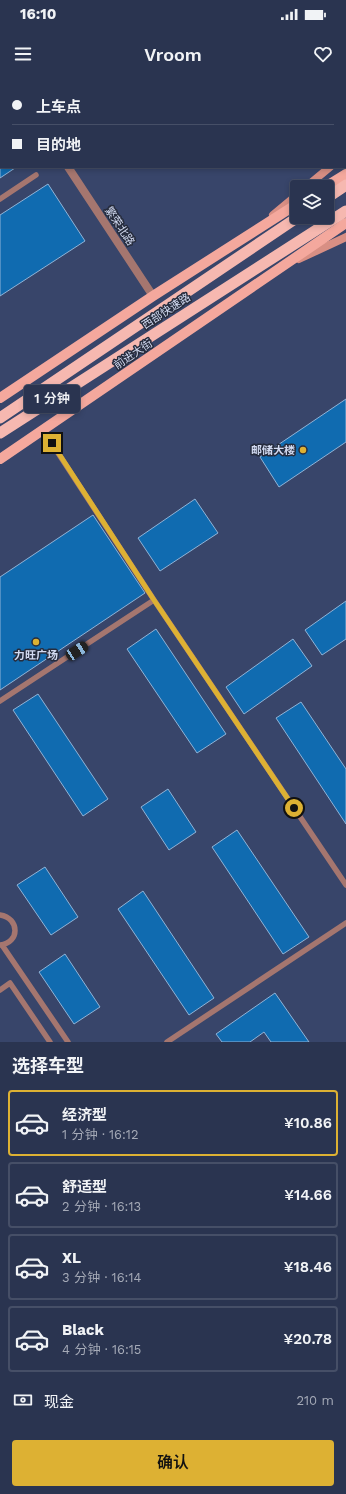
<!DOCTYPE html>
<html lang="zh">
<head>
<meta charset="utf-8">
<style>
	:root { --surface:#2a3450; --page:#323c57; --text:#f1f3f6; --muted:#a5aab7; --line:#464f67; --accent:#ddb133 }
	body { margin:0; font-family:"Work Sans","Noto Sans SC",sans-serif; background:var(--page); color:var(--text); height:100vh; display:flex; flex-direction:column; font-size:15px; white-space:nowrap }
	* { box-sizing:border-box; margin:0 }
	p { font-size:13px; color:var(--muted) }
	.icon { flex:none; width:22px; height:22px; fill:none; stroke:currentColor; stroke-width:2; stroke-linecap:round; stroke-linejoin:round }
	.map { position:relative; height:962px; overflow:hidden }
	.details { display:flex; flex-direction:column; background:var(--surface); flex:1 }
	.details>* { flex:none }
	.hud { position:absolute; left:0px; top:0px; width:346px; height:88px; box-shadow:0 2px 6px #0003,0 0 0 1px var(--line); display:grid; align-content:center; height:88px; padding:0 12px; background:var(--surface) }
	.buttons { position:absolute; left:290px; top:100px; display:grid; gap:8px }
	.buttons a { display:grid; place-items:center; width:44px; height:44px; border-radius:4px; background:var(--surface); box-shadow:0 2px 6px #0003,0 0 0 1px var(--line); font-size:20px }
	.end { position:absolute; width:18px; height:18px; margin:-9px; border:5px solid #ddb133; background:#111; box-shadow:0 0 0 2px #111 }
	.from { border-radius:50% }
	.bubble { position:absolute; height:28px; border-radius:4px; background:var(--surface); box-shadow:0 2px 6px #0003,0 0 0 1px var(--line); font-size:13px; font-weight:600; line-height:28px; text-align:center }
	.car { position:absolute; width:12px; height:24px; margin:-12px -6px; border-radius:5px; box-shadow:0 0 3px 1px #0007; background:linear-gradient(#222 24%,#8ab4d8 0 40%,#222 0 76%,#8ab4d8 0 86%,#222 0) }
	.hud b { display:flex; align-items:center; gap:14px; height:38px; font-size:15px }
	.hud b+b { border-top:1px solid var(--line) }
	.hud i { width:10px; height:10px; background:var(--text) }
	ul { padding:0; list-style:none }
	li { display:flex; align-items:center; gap:12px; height:66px; margin:0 8px 6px; padding:0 4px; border:2px solid var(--line); border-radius:4px }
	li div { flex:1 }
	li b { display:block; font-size:15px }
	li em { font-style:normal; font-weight:600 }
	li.selected { border-color:var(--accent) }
	li>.icon { width:36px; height:36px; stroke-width:1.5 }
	h2 { padding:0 12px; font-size:18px; line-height:48px }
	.pay { display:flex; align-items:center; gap:10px; height:44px; padding:0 12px; font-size:15px }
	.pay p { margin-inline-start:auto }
	.button { display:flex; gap:8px; margin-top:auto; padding:8px 12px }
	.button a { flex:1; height:46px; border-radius:4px; background:var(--accent); color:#111; font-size:16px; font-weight:600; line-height:46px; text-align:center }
	.status { display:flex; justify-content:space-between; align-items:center; height:28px; padding:0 20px; background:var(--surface); direction:ltr }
	.status svg { height:11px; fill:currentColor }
	header { display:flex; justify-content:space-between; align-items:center; height:52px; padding:0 12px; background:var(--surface); font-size:18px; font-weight:600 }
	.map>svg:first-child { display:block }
</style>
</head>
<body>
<div class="status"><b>16:10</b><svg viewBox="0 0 49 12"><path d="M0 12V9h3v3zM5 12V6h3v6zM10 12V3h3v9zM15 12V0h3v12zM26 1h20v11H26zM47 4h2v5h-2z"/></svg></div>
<header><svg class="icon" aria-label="menu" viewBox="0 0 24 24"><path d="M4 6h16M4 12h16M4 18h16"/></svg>Vroom<svg class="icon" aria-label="heart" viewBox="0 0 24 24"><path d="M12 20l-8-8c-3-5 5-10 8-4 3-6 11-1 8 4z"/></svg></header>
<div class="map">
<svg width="346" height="962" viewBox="0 0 346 962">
	<rect width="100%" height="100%" fill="#38456a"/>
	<path fill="#106bb0" stroke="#90b3d7" d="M0,65L1,87L15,88L0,98Z
		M48,104L85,161L0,216V135Z
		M346,319V362L279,407L260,377Z
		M195,419L218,453L160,491L138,458Z
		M93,435L145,513L0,610V497Z
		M346,521V559L322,575L305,550Z
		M156,549L226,654L197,673L127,569Z
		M293,559L312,586L244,634L226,607Z
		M38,614L108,719L83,736L13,630Z
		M301,622L346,689V744L276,638Z
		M168,709L196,752L169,770L141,727Z
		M237,750L309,857L283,874L212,767Z
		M45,787L78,837L51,855L17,805Z
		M143,811L214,918L189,935L118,829Z
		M65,874L100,927L74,944L39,892Z
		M275,913L309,962H271L264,952L250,962H222L216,954Z"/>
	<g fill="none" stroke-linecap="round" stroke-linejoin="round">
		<path stroke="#a5766f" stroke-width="5.5" d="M0,119L36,95
			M43,350L154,520L346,805
			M0,621L154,520
			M0,835C20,838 20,863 0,865
			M2,865L68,962
			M0,910L10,903L50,962
			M167,962L346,843"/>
		<path stroke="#a5766f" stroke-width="8" d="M9,0L10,1
			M68,87L153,216"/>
		<path stroke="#d88f84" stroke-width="8" d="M345,74L346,73
			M306,107L330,87
			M273,135L297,115
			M299,179L346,157"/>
		<path stroke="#f4a89d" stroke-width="10" d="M325,107L346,94
			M0,318L153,216L297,124
			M0,379L346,143"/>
		<path stroke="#f6b8b0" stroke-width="11" d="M327,118L346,105
			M0,338L298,137
			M0,353L346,131"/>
	</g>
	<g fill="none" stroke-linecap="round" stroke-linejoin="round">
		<path stroke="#ddb133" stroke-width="5" d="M52,363L154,520L294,728"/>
	</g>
	<g fill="#ddb133" stroke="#262c3d" stroke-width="1.5">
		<circle cx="303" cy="370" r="4"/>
		<circle cx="36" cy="562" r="4"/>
	</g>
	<g text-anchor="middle" stroke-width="3" stroke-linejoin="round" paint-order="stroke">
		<g font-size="11" fill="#d3dbf2" stroke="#262c3d">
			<text transform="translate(120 146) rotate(56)" y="4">繁荣北路</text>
			<text transform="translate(166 231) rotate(-33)" y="4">西部快速路</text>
			<text transform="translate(133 274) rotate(-34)" y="4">前进大街</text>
		</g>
		<g font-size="11" font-weight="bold" fill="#d3dbf2" stroke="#262c3d" text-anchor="end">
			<text x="295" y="374">邮储大楼</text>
			<text x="36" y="579" text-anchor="middle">力旺广场</text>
		</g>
	</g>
</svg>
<div class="buttons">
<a><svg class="icon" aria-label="layers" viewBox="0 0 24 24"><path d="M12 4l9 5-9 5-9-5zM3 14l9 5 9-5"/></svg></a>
</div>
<i class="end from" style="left:294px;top:728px"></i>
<i class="end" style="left:52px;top:363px"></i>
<div class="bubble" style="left:24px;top:305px;width:56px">1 分钟</div>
<i class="car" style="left:77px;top:571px;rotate:57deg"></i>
<div class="hud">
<b><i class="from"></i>上车点</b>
<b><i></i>目的地</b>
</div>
</div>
<section class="details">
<h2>选择车型</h2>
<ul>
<li class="selected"><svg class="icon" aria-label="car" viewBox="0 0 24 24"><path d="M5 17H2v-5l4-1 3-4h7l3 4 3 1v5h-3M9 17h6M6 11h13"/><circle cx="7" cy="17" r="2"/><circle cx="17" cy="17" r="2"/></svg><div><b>经济型</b><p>1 分钟 · 16:12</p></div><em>¥10.86</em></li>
<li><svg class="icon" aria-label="car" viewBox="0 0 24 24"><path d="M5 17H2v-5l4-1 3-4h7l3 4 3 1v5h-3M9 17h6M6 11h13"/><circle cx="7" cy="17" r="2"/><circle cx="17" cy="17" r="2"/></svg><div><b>舒适型</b><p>2 分钟 · 16:13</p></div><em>¥14.66</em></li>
<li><svg class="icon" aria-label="car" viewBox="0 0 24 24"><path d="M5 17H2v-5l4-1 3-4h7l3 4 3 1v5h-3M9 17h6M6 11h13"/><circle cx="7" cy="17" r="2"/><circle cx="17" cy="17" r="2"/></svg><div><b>XL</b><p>3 分钟 · 16:14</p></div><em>¥18.46</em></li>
<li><svg class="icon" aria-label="car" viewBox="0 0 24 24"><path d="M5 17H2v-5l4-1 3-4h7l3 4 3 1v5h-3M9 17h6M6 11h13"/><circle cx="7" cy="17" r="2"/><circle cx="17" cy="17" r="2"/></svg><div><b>Black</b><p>4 分钟 · 16:15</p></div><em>¥20.78</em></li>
</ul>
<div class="pay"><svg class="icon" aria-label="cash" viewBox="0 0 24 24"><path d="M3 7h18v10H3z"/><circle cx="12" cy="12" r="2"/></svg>现金<p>210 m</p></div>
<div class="button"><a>确认</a></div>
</section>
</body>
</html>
